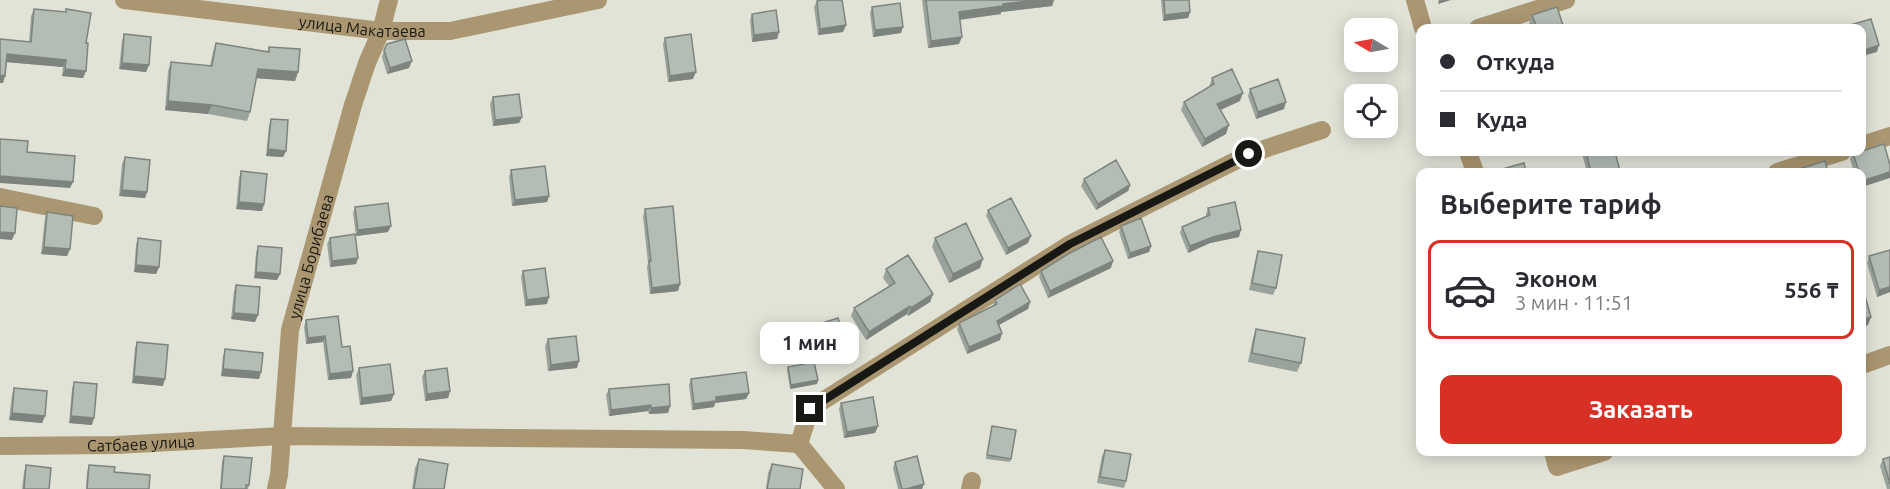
<!DOCTYPE html>
<html lang="ru">
<head>
<meta charset="utf-8">
<style>
	:root { --surface:#fff; --page:#f7f7f7; --text:#2b2b33; --muted:#7c7c81; --line:#e1e1e2; --accent:#d93025 }
	body { margin:0; font-family:Ubuntu,sans-serif; background:var(--page); color:var(--text); height:100vh; display:flex; flex-direction:column; font-size:22px; white-space:nowrap }
	* { box-sizing:border-box; margin:0 }
	p { font-size:20px; color:var(--muted) }
	.icon { flex:none; width:33px; height:33px; fill:none; stroke:currentColor; stroke-width:2; stroke-linecap:round; stroke-linejoin:round }
	.map { position:relative; flex:1; overflow:hidden }
	.drawer { position:absolute; left:1416px; top:168px; width:450px; height:288px; display:flex; flex-direction:column; background:var(--surface); border-radius:12px; box-shadow:0 3px 15px #0003 }
	.drawer>* { flex:none }
	.guide { position:absolute; left:1416px; top:24px; width:450px; height:132px; border-radius:12px; box-shadow:0 3px 15px #0003; display:grid; align-content:center; height:132px; padding:0 24px; background:var(--surface) }
	.needle { width:39px; rotate:280deg }
	.controls { position:absolute; left:1344px; top:18px; display:grid; gap:12px }
	.controls a { display:grid; place-items:center; width:54px; height:54px; border-radius:12px; background:var(--surface); box-shadow:0 3px 15px #0003; font-size:30px }
	.end { position:absolute; width:27px; height:27px; margin:-14px; border:8px solid #181914; background:#fff; box-shadow:0 0 0 3px #fff }
	.from { border-radius:50% }
	.bubble { position:absolute; height:42px; border-radius:12px; background:var(--surface); box-shadow:0 3px 15px #0003; font-size:20px; font-weight:600; line-height:42px; text-align:center }
	.guide b { display:flex; align-items:center; gap:21px; height:57px; font-size:22px }
	.guide b+b { border-top:2px solid var(--line) }
	.guide i { width:15px; height:15px; background:var(--text) }
	ul { padding:0; list-style:none }
	li { display:flex; align-items:center; gap:18px; height:99px; margin:0 12px 9px; padding:0 12px; border:3px solid transparent; border-radius:12px }
	li div { flex:1 }
	li b { display:block; font-size:22px }
	li em { font-style:normal; font-weight:600 }
	li.on { border-color:var(--accent) }
	li>.icon { width:54px; height:54px; stroke-width:1.5 }
	h2 { padding:0 24px; font-size:27px; line-height:72px }
	.action { display:flex; gap:12px; margin-top:auto; padding:12px 24px }
	.action a { flex:1; height:69px; border-radius:12px; background:var(--accent); color:#fff; font-size:24px; font-weight:600; line-height:69px; text-align:center }
	.map>svg:first-child { display:block }
</style>
</head>
<body>
<div class="map">
<svg width="1890" height="489" viewBox="0 0 1890 489">
	<rect width="100%" height="100%" fill="#e1e3d7"/>
	<g fill="none" stroke-linecap="round" stroke-linejoin="round">
		<g stroke="#aa9670" stroke-width="18">
			<path id="s1" d="M124,0L381,31H450L598,0"/>
			<path d="M1415,0L1423,28"/>
			<path d="M1478,28L1566,0"/>
			<path d="M1862,145L1890,136"/>
			<path d="M1468,152L1475,172"/>
			<path d="M1777,172L1842,152"/>
			<path d="M0,197L94,216"/>
			<path d="M1862,365L1890,355"/>
			<path d="M799,444L810,409L1070,244L1249,154L1322,130"/>
			<path id="s2" d="M0,446L116,445L282,436L743,440L799,444L836,489"/>
			<path d="M1553,452L1557,467L1604,452"/>
			<path id="s3" d="M276,489L279,475L290,330L353,105L367,63L381,31L389,0"/>
			<path d="M970,489L972,481"/>
		</g>
	</g>
	<path fill="#9aa39b" d="M922,0H1054L1052,6L1001,12V14L960,20L959,44L928,48Z
		M1161,0H1189L1190,12L1188,18L1163,21Z
		M817,1L846,25L843,32L818,35L814,7Z
		M872,7L901,33L873,37L870,13Z
		M34,9L86,43L83,78L62,76L63,67L7,62L3,83L0,39L29,42L31,16Z
		M752,14L779,32L777,39L752,42L750,20Z
		M1532,15L1564,28H1530L1529,24Z
		M124,34L149,65L146,72L119,69L122,41Z
		M665,38L693,79L668,82L663,44Z
		M216,43L267,52L269,47L298,72L295,81L256,78L250,112L247,121L208,114L165,110L168,71L171,62L210,66L213,52Z
		M384,50L409,68L387,74L382,57Z
		M1212,78L1240,101L1220,110L1226,134L1202,147L1181,110L1184,102L1209,87Z
		M1250,89L1284,109L1256,119L1248,96Z
		M493,97L522,117L519,123L493,126L490,104Z
		M271,119L286,151L283,157L266,156L269,125Z
		M1583,152H1615L1619,172H1587L1582,154Z
		M1853,153L1890,178L1862,172H1854L1850,159Z
		M125,157L147,192L145,198L119,196L122,164Z
		M511,170L549,196L547,202L512,206L509,177Z
		M241,171L264,204L262,211L236,209L239,178Z
		M1084,179L1130,185L1128,191L1096,210L1081,186Z
		M1420,205V219L1418,211Z
		M355,207L388,232L356,236L353,213Z
		M1208,208L1239,237L1210,243L1188,253L1180,233L1182,227L1206,216V214Z
		M645,209L680,284L678,291L650,294L647,267L648,263L643,216Z
		M988,210L1028,243L1006,255L986,216Z
		M47,212L70,249L67,256L41,254L45,218Z
		M1121,226L1151,246L1149,252L1128,259L1119,232Z
		M138,238L159,267L156,274L134,272L136,245Z
		M330,238L358,258L356,264L330,267L327,244Z
		M935,238L980,268L949,283L932,247Z
		M258,246L280,274L277,280L254,278L256,253Z
		M1890,250V292L1877,297L1867,263L1869,256Z
		M1258,251L1276,288L1273,295L1249,290L1256,257Z
		M1111,268L1048,298L1039,277L1041,271Z
		M886,269L933,294L930,302L908,316L907,314L866,340L851,316L854,308L889,286L883,278Z
		M523,271L547,304L525,306L521,277Z
		M236,285L258,315L255,322L231,319L234,291Z
		M995,300L1030,302L1028,309L999,325L1002,333L1000,340L967,354L957,329L959,323L992,307Z
		M306,320L342,347L353,371L351,378L328,380L323,342L306,344L304,327Z
		M813,326L848,349L845,355L820,363L810,333Z
		M1256,329L1301,363L1297,372L1248,362L1253,338Z
		M548,339L577,368L548,371L545,346Z
		M137,342L163,386L132,383L135,348Z
		M225,349L261,372L259,379L221,376L223,356Z
		M788,367L818,380L817,384L790,389L787,370Z
		M359,368L394,394L391,401L360,405L356,375Z
		M425,371L450,391L448,398L425,401L422,377Z
		M691,379L749,393L746,399L715,403L714,407L692,410L689,385Z
		M74,382L92,425L69,423L72,389Z
		M14,388L45,416L42,423L9,420L12,395Z
		M609,389L670,406L668,413L649,414L648,411L609,416L606,395Z
		M841,403L878,426L875,433L844,438L839,409Z
		M992,426L1011,459L1010,462L986,459Z
		M1105,450L1126,481L1124,488L1097,483L1102,456Z
		M224,456L249,485L248,489H220L222,462Z
		M1890,457V489H1887L1880,466L1883,459Z
		M419,459L444,489H412L415,468Z
		M895,462L924,484L922,489H898L893,468Z
		M772,464L800,489H766L768,473Z
		M26,465L49,489H22L24,472Z
		M89,465L114,472L149,489H86L87,472Z"/>
	<path fill="#7d847e" d="M1038,0H1054L1052,6L1001,12V14L956,20L959,12L1003,4Z
		M1439,0H1451L1438,4Z
		M1190,12L1188,18L1163,21L1165,15Z
		M846,25L843,32L818,35L820,29Z
		M903,27L901,33L873,37L875,30Z
		M779,32L777,39L752,42L754,35Z
		M962,37L959,44L928,48L931,41Z
		M1879,45L1877,52L1862,56V51Z
		M7,54L66,60L63,67L5,62Z
		M412,61L409,68L387,74L390,68Z
		M122,63L149,65L146,72L119,69Z
		M65,69L86,71L83,78L62,76Z
		M258,69L298,72L295,81L254,78Z
		M696,72L693,79L668,82L670,76Z
		M0,75L5,76L3,83H0Z
		M1243,93L1240,101L1214,113L1217,104Z
		M168,101L212,105L208,114L165,110Z
		M1286,102L1284,109L1256,119L1258,112Z
		M522,117L519,123L493,126L495,120Z
		M1229,125L1226,134L1202,147L1205,139Z
		M268,149L286,151L283,157L266,156Z
		M1890,172V178L1862,187V181Z
		M0,176L73,182L70,188L0,183Z
		M1130,185L1128,191L1096,210L1098,204Z
		M122,190L147,192L145,198L119,196Z
		M549,196L547,202L512,206L515,200Z
		M239,202L264,204L262,211L236,209Z
		M391,226L388,232L356,236L358,230Z
		M1241,230L1239,237L1210,243L1188,253L1190,246L1213,237Z
		M0,232L15,233L12,240L0,239Z
		M1031,236L1028,243L1006,255L1008,248Z
		M1151,246L1149,252L1128,259L1130,253Z
		M44,247L70,249L67,256L41,254Z
		M358,258L356,264L330,267L332,261Z
		M983,259L980,268L949,283L953,274Z
		M1113,261L1111,268L1048,298L1050,291Z
		M136,265L159,267L156,274L134,272Z
		M256,272L280,274L277,280L254,278Z
		M680,284L678,291L650,294L652,288Z
		M1890,287V292L1877,297L1879,290Z
		M933,294L930,302L908,316L911,308Z
		M549,297L547,304L525,306L527,300Z
		M1030,302L1028,309L995,327L997,321Z
		M910,306L907,314L866,340L869,332Z
		M234,313L258,315L255,322L231,319Z
		M1871,317L1868,325L1862,327V320Z
		M1002,333L1000,340L967,354L969,347Z
		M325,336L323,342L306,344L308,338Z
		M848,349L845,355L820,363L823,357Z
		M579,361L577,368L548,371L551,365Z
		M223,369L261,372L259,379L221,376Z
		M353,371L351,378L328,380L330,374Z
		M134,376L165,379L163,386L132,383Z
		M818,380L817,384L790,389L791,385Z
		M450,391L448,398L425,401L427,394Z
		M749,393L746,399L715,403L714,407L692,410L694,404L716,397Z
		M394,394L391,401L360,405L362,398Z
		M651,405L648,411L609,416L611,410Z
		M670,406L668,413L649,414L651,408Z
		M12,413L45,416L42,423L9,420Z
		M71,416L94,418L92,425L69,423Z
		M878,426L875,433L844,438L847,432Z
		M924,484L922,489H906Z"/>
	<path fill="#b3bdb4" stroke="#7d847e" stroke-width="1.5" d="M822,0H842L846,25L820,29L817,1Z
		M926,0H1038L1003,4V6L959,12L962,37L931,41Z
		M1164,0H1189L1190,12L1165,15Z
		M900,3L903,27L875,30L872,7Z
		M1557,7L1564,28H1537L1532,15Z
		M34,9L66,12V9L91,13L86,43H88L86,71L65,69L66,60L7,54L5,76L0,75V39L31,42Z
		M776,10L779,32L754,35L752,14Z
		M1871,19L1879,45L1862,51V28H1848L1847,26Z
		M1676,25L1678,28H1664Z
		M124,34L151,37L149,65L122,63Z
		M691,34L696,72L670,76L665,38Z
		M405,39L412,61L390,68L384,50L387,44Z
		M216,43L269,52V47L300,49L298,72L258,69L250,112L212,105L168,101L171,62L212,66Z
		M1232,69L1243,93L1217,104L1229,125L1205,139L1184,102L1214,84L1212,78Z
		M1278,79L1286,102L1258,112L1250,89Z
		M519,94L522,117L495,120L493,97Z
		M271,119L288,120L286,151L268,149Z
		M0,139L28,141L27,152L75,156L73,182L0,176Z
		M1884,144L1890,165V172L1862,181V172H1859L1853,153L1862,152V151Z
		M1586,152H1615L1620,171L1615,172H1591Z
		M125,157L150,160L147,192L122,190Z
		M1116,160L1130,185L1098,204L1084,179Z
		M1825,161L1828,172H1797L1796,170Z
		M1524,163L1526,172H1500L1499,170Z
		M545,166L549,196L515,200L511,170Z
		M241,171L267,174L264,204L239,202Z
		M1011,198L1031,236L1008,248L988,210Z
		M1235,202L1241,230L1213,237L1190,246L1182,227L1210,215L1208,208Z
		M388,203L391,226L358,230L355,207Z
		M0,206L17,208L15,233L0,232Z
		M673,206L680,284L652,288L649,261H651L645,209Z
		M47,212L73,216L70,249L44,247Z
		M1141,218L1151,246L1130,253L1121,226Z
		M966,223L983,259L953,274L935,238Z
		M355,234L358,258L332,261L330,238Z
		M1101,237L1113,261L1050,291L1041,271L1068,254Z
		M138,238L161,241L159,267L136,265Z
		M258,246L282,248L280,274L256,272Z
		M1890,250V287L1879,290L1869,256Z
		M1258,251L1282,255L1276,288L1252,283Z
		M908,255L933,294L911,308L910,306L869,332L854,308L895,283L886,269Z
		M545,268L549,297L527,300L523,271Z
		M1020,284L1030,302L997,321L1002,333L969,347L959,323L997,304L995,300Z
		M236,285L260,287L258,315L234,313Z
		M1862,286L1871,317L1862,320Z
		M338,316L342,347L350,346L353,371L330,374L325,336L308,338L306,320Z
		M838,318L848,349L823,357L813,326Z
		M1256,329L1305,338L1301,363L1252,353Z
		M576,336L579,361L551,365L548,339Z
		M137,342L168,345L165,379L134,376Z
		M225,349L263,353L261,372L223,369Z
		M814,362L818,380L791,385L788,367Z
		M390,364L394,394L362,398L359,368Z
		M447,368L450,391L427,394L425,371Z
		M746,372L749,393L716,397V401L694,404L691,379Z
		M74,382L97,384L94,418L71,416Z
		M669,384L670,406L651,408V405L611,410L609,389Z
		M14,388L47,391L45,416L12,413Z
		M873,397L878,426L847,432L841,403Z
		M992,426L1016,430L1011,459L987,455Z
		M1105,450L1131,454L1126,481L1100,477Z
		M224,456L252,458L249,485H246V489H221Z
		M917,456L924,484L906,489H902L895,462Z
		M1890,457V484L1883,459Z
		M419,459L448,464L444,489H414Z
		M772,464L803,469L800,489H767Z
		M26,465L51,468L49,489H24Z
		M89,465L115,467L114,472L150,475L149,489H87Z"/>
	<g fill="none" stroke-linecap="round" stroke-linejoin="round">
		<path stroke="#181914" stroke-width="8" d="M810,409L1070,244L1249,154"/>
	</g>
	<g text-anchor="middle" stroke-width="6" stroke-linejoin="round" paint-order="stroke">
		<g font-size="16" fill="#181914" stroke="#fff">
			<text dy="6" stroke="none"><textPath href="#s1" startOffset="240">улица Макатаева</textPath></text>
			<text dy="6" stroke="none"><textPath href="#s3" startOffset="236">улица Борибаева</textPath></text>
			<text dy="6" stroke="none"><textPath href="#s2" startOffset="141">Сатбаев улица</textPath></text>
		</g>
	</g>
</svg>
<div class="controls">
<a><svg class="needle" viewBox="-14 -14 28 28"><path d="M0-13l5 13h-10z" fill="#e53935"/><path d="M0 13l5-13h-10z" fill="#7c7c81"/></svg></a>
<a><svg class="icon" aria-label="locate" viewBox="0 0 24 24"><circle cx="12" cy="12" r="6"/><path d="M12 2v4M12 18v4M2 12h4M18 12h4"/></svg></a>
</div>
<i class="end from" style="left:1249px;top:154px"></i>
<i class="end" style="left:810px;top:409px"></i>
<div class="bubble" style="left:760px;top:322px;width:99px">1 мин</div>
<div class="guide">
<b><i class="from"></i>Откуда</b>
<b><i></i>Куда</b>
</div>
<section class="drawer">
<h2>Выберите тариф</h2>
<ul>
<li class="on"><svg class="icon" aria-label="car" viewBox="0 0 24 24"><path d="M5 17H2v-5l4-1 3-4h7l3 4 3 1v5h-3M9 17h6M6 11h13"/><circle cx="7" cy="17" r="2"/><circle cx="17" cy="17" r="2"/></svg><div><b>Эконом</b><p>3 мин · 11:51</p></div><em>556 ₸</em></li>
</ul>
<div class="action"><a>Заказать</a></div>
</section>
</div>
</body>
</html>
